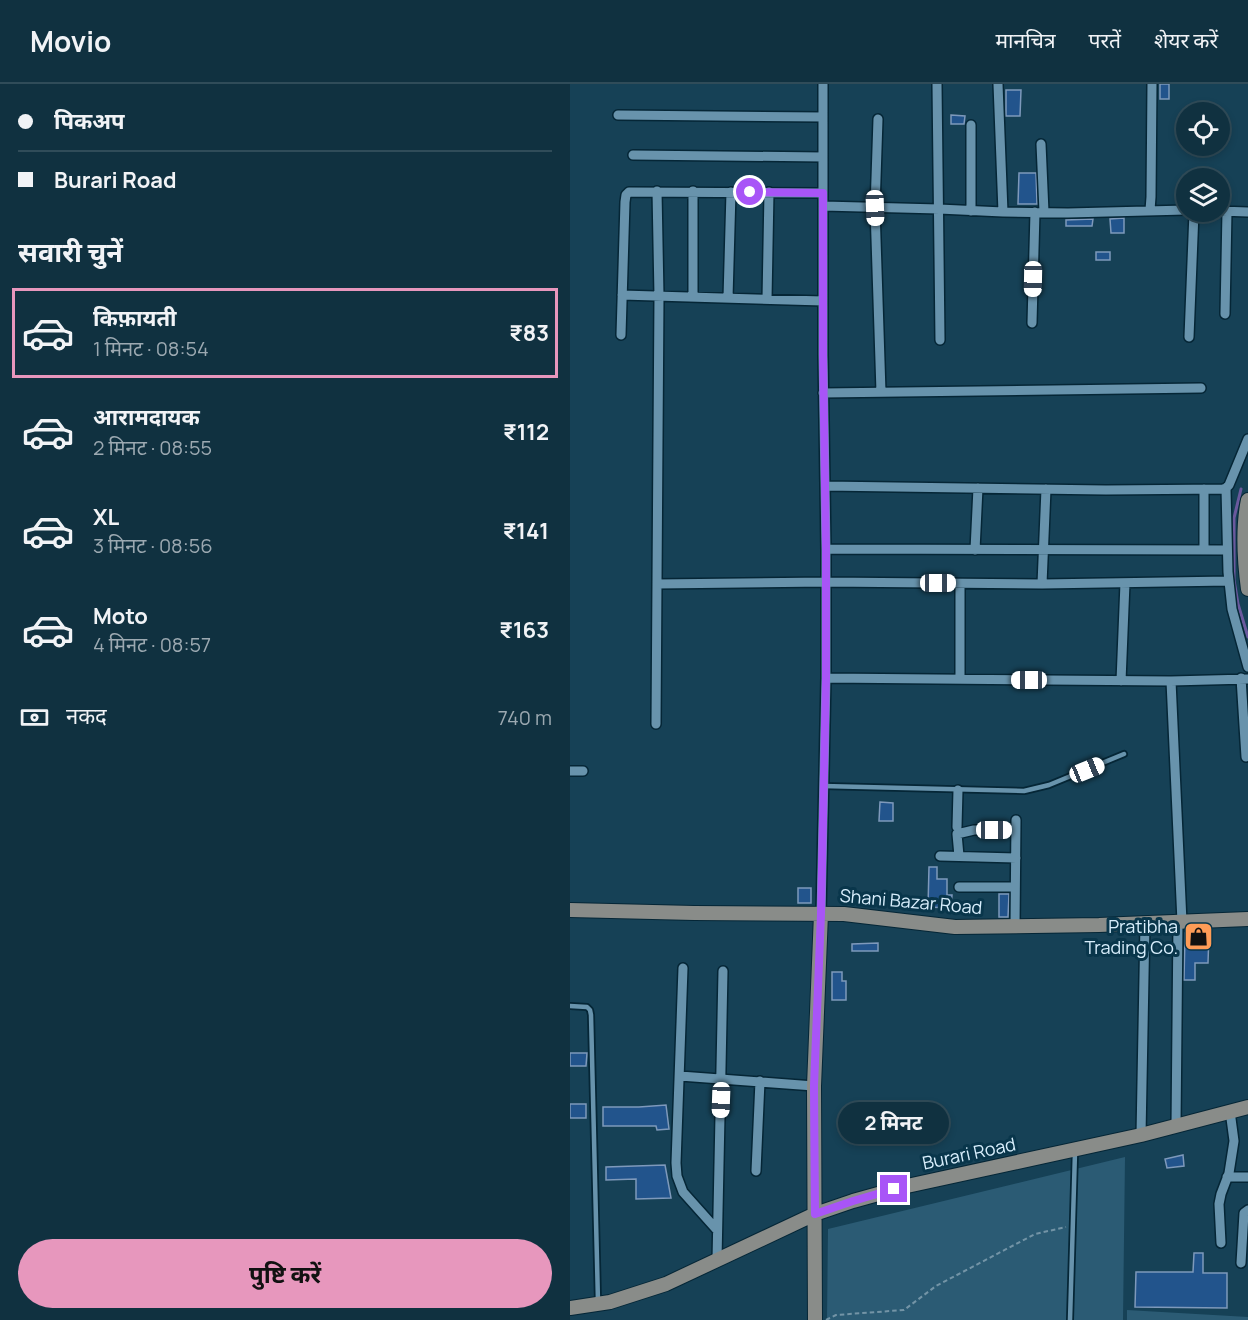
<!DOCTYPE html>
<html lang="hi">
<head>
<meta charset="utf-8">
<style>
	:root { --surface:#103140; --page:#1e3d4b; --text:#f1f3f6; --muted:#9ca9b1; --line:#304c59; --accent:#e797bd }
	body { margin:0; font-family:Manrope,"Noto Sans Devanagari",sans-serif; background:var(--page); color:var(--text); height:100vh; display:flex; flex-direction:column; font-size:22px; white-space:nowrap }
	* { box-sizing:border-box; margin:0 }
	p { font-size:20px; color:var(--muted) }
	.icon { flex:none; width:33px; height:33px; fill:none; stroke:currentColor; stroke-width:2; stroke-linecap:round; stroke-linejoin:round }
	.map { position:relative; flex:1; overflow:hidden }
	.details { display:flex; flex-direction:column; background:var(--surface); width:570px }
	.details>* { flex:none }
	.top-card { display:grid; align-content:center; height:132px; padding:0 18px; background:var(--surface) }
	.fabs { position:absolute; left:606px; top:18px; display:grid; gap:12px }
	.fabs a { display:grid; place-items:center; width:54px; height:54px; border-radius:50%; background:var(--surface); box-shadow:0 3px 9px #0003,0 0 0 2px var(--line); font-size:30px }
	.end { position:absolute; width:27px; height:27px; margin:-14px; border:8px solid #a855f7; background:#fff; box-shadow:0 0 0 3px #fff }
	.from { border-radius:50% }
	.bubble { position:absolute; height:42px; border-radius:21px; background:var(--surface); box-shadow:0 3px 9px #0003,0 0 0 2px var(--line); font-size:20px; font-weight:700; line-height:42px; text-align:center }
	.car { position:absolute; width:18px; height:36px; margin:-18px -9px; border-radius:8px; box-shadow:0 0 4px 2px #0007; background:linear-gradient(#fff 24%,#345 0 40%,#fff 0 76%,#345 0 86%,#fff 0) }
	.top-card b { display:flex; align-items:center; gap:21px; height:57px; font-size:22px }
	.top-card b+b { border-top:2px solid var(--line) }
	.top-card i { width:15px; height:15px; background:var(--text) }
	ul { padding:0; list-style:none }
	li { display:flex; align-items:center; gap:18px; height:90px; margin:0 12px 9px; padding:0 6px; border:3px solid transparent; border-radius:0px }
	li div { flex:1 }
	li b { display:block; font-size:22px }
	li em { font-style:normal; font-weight:700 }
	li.current { border-color:var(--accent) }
	li>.icon { width:54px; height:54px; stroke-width:1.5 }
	h2 { padding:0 18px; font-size:27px; line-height:72px }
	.pay { display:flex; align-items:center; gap:15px; height:66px; padding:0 18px; font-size:22px }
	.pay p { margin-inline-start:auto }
	.cta { display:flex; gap:12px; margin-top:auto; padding:12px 18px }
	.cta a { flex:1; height:69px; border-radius:36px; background:var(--accent); color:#111; font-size:24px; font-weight:700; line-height:69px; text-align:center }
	header { display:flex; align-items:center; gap:36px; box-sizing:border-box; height:84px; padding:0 30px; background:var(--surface); border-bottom:2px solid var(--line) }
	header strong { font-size:28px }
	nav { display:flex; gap:33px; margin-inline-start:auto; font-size:21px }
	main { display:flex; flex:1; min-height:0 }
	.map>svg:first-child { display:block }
</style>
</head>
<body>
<header>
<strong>Movio</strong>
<nav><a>मानचित्र</a><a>परतें</a><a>शेयर करें</a></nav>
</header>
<main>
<section class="details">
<div class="top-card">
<b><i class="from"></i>पिकअप</b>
<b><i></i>Burari Road</b>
</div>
<h2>सवारी चुनें</h2>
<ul>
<li class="current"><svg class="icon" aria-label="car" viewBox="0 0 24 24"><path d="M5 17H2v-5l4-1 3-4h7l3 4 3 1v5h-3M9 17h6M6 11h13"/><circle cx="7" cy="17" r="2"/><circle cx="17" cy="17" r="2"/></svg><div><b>किफ़ायती</b><p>1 मिनट · 08:54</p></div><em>₹83</em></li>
<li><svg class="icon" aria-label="car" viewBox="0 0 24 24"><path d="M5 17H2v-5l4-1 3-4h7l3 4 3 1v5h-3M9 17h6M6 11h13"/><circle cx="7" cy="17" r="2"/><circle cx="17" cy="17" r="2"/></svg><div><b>आरामदायक</b><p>2 मिनट · 08:55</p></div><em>₹112</em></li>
<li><svg class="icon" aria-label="car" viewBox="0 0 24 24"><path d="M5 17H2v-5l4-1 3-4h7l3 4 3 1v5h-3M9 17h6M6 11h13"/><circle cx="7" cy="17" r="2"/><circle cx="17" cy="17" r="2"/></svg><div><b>XL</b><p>3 मिनट · 08:56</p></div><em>₹141</em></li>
<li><svg class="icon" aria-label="car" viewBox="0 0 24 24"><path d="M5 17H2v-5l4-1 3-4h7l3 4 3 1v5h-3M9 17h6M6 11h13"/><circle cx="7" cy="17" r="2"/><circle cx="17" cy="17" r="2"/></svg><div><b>Moto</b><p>4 मिनट · 08:57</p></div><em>₹163</em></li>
</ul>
<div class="pay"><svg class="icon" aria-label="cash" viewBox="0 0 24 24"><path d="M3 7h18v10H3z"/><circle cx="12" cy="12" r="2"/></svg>नकद<p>740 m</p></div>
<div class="cta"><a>पुष्टि करें</a></div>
</section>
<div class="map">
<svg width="678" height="1236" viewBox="0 0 678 1236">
	<rect width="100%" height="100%" fill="#164156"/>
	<path fill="#2b5b74" d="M555,1073L553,1236H257L258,1145Z
		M557,1226L678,1233V1236H557Z"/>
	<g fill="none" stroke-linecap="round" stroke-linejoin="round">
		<path stroke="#6a599d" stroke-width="3" d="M671,405L664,434V496L668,520L678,553"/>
	</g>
	<path fill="#22548c" stroke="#7e99bb" stroke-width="1.5" d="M590,0H599V15H590Z
		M436,6H451L450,32H436Z
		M381,31L395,32L394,40H381Z
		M449,89H466L467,120H448Z
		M554,134V149H541L540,135Z
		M523,135L522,142H496V136Z
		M526,168H540V176H526Z
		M310,718L323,719V737H309Z
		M359,783H367V795H377V811H382L381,824L358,823Z
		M228,804H241V819H228Z
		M429,810H439L438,833H429Z
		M615,849H639L638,879H625V896H614Z
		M308,859V867H282V860Z
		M262,888H272V897H276V916H262Z
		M0,969H17L16,982H0Z
		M0,1020H16V1034H0Z
		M96,1021L99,1045L87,1046L86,1042H33V1023H69Z
		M613,1071L614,1082L597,1084L595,1075Z
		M95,1081L101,1114L66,1115V1095L36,1096V1083Z
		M624,1169H633V1189H657V1224L565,1223L566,1188H623Z"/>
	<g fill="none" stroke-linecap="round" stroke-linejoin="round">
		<defs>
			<path id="lane" d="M253,702L454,707L479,701L554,670
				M0,922L17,923L20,926L21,931L28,1218
				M500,1236L505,1068"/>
			<path id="street" d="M367,0L370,256
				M428,0L433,128
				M48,31L253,33
				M308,35L305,124L311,308
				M401,41V127
				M471,60L474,128
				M63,71L253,73
				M253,122L369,125L433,128L498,129L616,126
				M580,126L581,113L582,0
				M650,127L678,128
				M52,211L253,217
				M123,213V107
				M158,214L161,108
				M197,215L199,108
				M655,230L657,127
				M462,239L465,128
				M51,251L55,118L56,111L59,108L253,109
				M619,253L624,128
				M253,309L631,304
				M255,402L536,406L653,405L656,404L659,401L678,355
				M656,404L658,488L662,525L678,583
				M256,465L657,466
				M405,466L408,404
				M634,466V405
				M87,500L256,498L472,500L659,497
				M472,500L476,405
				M256,594L601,597L678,595
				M671,594L676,673
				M390,595V500
				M551,597L555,499
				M601,597L612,838
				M86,640L89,212L87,107
				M0,687H13
				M387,743L388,706
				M370,772L446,774
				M389,772L387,750L404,746H445
				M389,803H445
				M251,830L256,594V465L253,271V0
				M445,842L446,736
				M113,884L106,1079L107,1092L113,1108L147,1146
				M110,992L244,1002
				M606,1042L608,838
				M571,1051L575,839
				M186,1087L190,997
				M657,1093H678
				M651,1159L649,1120L651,1110L659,1089L664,1057L660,1027
				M147,1176L153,887
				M671,1179L674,1129L678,1126"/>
			<path id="secondary" d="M678,416C672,445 674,475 678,505
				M0,826L124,829L274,830L385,843L529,841L678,835
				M0,1224L40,1218L96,1200L245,1130L283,1117L337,1102L571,1051L678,1023
				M245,1236L244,1002L251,830"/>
		</defs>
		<use href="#lane" stroke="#052636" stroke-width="8"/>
		<use href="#street" stroke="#052636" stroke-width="12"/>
		<use href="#secondary" stroke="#052636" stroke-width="16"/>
		<path stroke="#7394a6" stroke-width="2" stroke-dasharray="4.5 3" stroke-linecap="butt" d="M256,1236L266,1231L334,1226L366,1202L465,1150L496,1143"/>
		<use href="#lane" stroke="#6893ac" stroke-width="4.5"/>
		<use href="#street" stroke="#6893ac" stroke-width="9"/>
		<use href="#secondary" stroke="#898c89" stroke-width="14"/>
	</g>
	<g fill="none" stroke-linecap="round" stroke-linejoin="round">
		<path stroke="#a855f7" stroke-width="8" d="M180,108L253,109V271L256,465V594L251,830L244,1002L245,1130L283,1117L324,1105"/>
	</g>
	<defs>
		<symbol id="shop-square" viewBox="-11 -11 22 22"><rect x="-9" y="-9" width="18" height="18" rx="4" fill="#fe9c57" stroke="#09364b"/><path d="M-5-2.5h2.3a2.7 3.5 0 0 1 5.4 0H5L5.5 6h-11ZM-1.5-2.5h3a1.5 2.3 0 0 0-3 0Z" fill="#111"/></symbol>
	</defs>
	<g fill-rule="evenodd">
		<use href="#shop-square" x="612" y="836" width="33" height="33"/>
	</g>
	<g text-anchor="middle" stroke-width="6" stroke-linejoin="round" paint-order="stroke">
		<g font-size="18" fill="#d8eefc" stroke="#09364b">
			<text transform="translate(341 818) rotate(5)" y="6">Shani Bazar Road</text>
			<text transform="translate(399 1070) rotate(-12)" y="6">Burari Road</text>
		</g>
		<g font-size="18" fill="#d8eefc" stroke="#09364b" text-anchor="end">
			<text x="608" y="849">Pratibha<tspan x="608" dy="21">Trading Co.</tspan></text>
		</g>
	</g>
</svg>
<div class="fabs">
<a><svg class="icon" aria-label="locate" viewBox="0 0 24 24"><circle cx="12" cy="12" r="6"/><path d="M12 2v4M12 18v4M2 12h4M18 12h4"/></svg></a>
<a><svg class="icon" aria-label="layers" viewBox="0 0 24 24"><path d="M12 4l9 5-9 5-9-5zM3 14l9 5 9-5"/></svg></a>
</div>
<i class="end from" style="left:180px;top:108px"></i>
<i class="end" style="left:324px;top:1105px"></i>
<div class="bubble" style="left:268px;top:1018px;width:111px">2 मिनट</div>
<i class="car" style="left:305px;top:124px;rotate:178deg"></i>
<i class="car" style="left:463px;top:195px;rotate:181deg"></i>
<i class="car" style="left:368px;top:499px;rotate:90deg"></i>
<i class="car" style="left:459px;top:596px;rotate:270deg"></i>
<i class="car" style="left:517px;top:686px;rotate:68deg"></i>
<i class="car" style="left:424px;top:746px;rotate:90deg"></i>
<i class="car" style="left:151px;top:1016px;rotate:182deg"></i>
</div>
</main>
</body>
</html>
